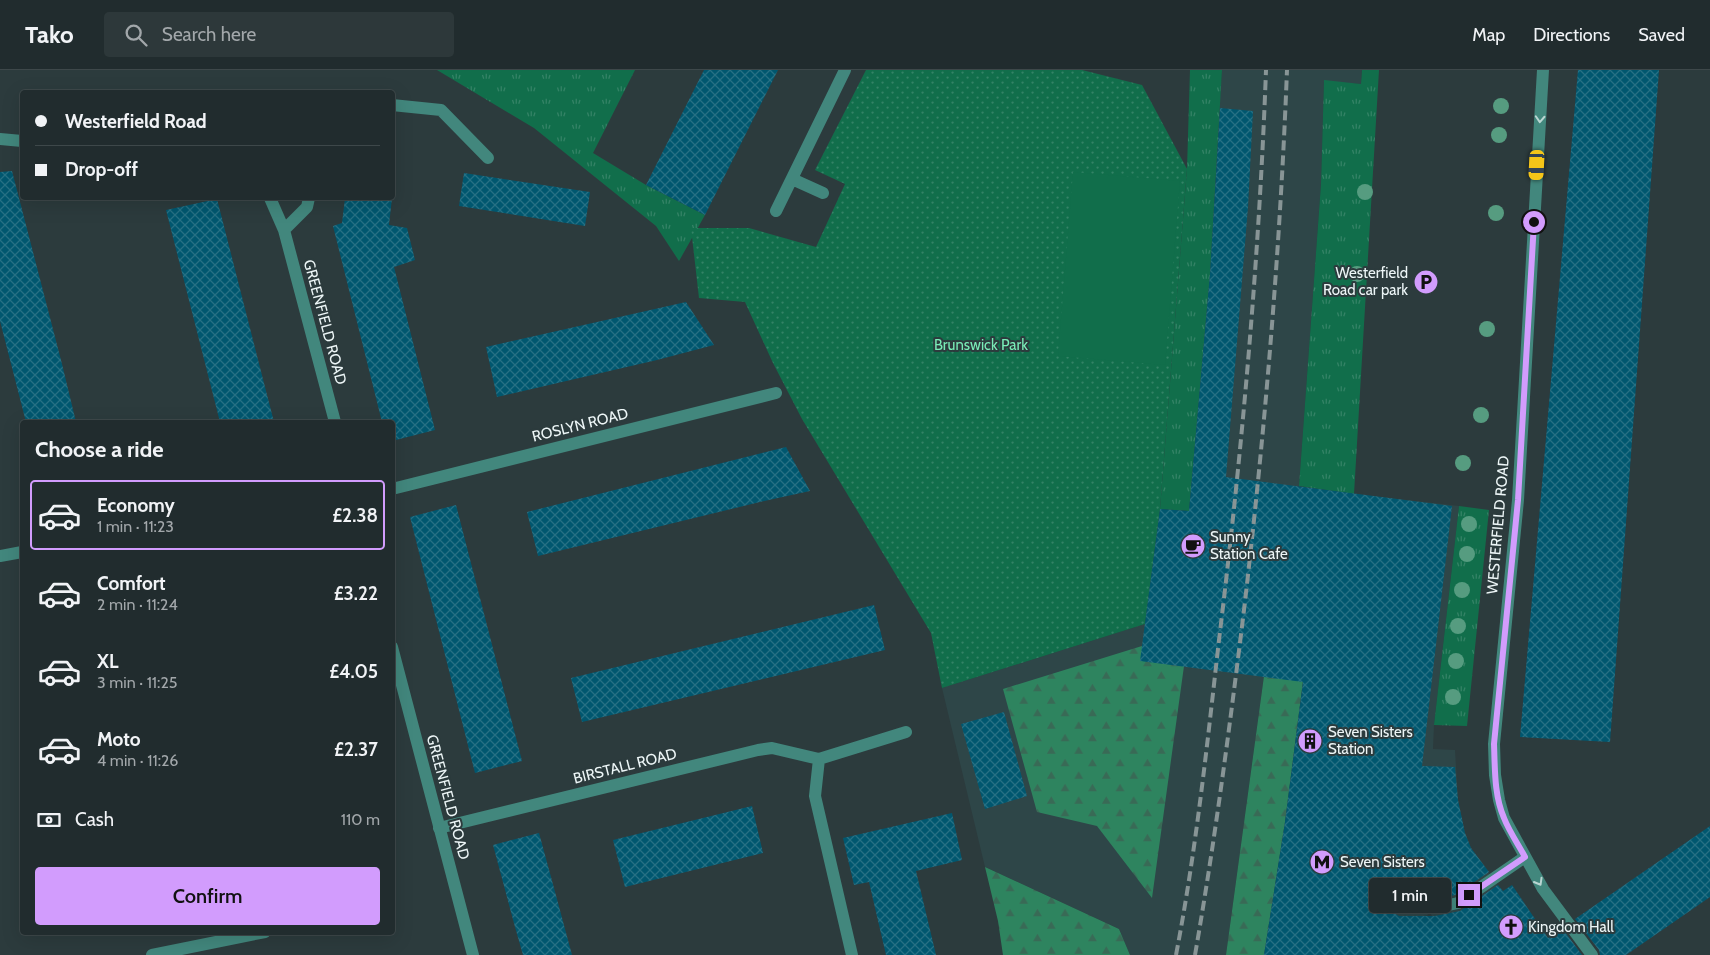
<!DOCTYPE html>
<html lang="en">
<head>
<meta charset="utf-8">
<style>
	:root { --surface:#212c2e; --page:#2d383a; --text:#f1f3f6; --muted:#a2a7aa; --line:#3e484a; --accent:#d29cfd }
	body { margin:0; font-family:Cabin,sans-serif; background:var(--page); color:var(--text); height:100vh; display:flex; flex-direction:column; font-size:19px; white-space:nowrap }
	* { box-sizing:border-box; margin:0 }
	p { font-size:16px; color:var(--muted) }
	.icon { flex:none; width:28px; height:28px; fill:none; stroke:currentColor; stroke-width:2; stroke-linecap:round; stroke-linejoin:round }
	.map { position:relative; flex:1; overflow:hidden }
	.details { position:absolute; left:20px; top:350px; width:375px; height:515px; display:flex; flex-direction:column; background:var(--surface); border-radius:5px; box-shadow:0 5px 20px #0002,0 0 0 1px var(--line) }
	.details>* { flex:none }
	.hud { position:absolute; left:20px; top:20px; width:375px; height:110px; border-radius:5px; box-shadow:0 5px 20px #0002,0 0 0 1px var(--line); display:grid; align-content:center; height:110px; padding:0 15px; background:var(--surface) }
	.end { position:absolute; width:22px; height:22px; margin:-11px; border:6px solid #d29cfd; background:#111; box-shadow:0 0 0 2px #111 }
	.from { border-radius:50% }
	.bubble { position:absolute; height:35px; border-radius:5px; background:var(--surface); box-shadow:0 5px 20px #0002,0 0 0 1px var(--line); font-size:16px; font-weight:600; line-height:35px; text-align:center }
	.car { position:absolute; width:15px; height:30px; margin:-15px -8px; border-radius:6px; box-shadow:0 0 4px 1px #0007; background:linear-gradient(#f5c518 24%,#345 0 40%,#f5c518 0 76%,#345 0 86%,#f5c518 0) }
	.hud b { display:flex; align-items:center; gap:18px; height:48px; font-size:19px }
	.hud b+b { border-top:1px solid var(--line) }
	.hud i { width:12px; height:12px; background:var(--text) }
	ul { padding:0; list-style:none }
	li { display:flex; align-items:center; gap:15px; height:70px; margin:0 10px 8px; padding:0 5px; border:2px solid transparent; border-radius:5px }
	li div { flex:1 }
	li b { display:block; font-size:19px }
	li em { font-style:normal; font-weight:600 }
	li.current { border-color:var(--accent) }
	li>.icon { width:45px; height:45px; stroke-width:1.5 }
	h2 { padding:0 15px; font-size:22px; line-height:60px }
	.pay { display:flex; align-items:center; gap:12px; height:55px; padding:0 15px; font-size:19px }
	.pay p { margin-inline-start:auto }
	.primary-button { display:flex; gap:10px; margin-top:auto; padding:10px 15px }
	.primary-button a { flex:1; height:58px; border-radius:5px; background:var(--accent); color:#111; font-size:20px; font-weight:600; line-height:58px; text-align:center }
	header { display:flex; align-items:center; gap:30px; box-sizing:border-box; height:70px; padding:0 25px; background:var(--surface); border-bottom:1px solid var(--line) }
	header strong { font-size:24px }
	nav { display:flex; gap:28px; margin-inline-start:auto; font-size:18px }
	.search { width:350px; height:45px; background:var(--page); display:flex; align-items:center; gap:12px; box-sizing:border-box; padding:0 18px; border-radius:5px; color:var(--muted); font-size:19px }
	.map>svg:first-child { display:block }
</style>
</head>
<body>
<header>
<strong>Tako</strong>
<div class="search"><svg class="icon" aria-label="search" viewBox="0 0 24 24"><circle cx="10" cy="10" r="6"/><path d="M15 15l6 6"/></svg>Search here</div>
<nav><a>Map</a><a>Directions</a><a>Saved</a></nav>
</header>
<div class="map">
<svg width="1710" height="885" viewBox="0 0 1710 885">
	<defs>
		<pattern id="grass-tufts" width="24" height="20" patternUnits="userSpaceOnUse" patternTransform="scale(1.25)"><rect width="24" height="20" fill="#116e4b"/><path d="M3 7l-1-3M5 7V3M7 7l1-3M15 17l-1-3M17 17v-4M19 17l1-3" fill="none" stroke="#348366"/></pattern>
		<pattern id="forest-firs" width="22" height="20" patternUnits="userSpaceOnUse" patternTransform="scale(1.25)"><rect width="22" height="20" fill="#2e845f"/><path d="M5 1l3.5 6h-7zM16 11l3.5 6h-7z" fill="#396a56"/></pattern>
		<pattern id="park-dots" width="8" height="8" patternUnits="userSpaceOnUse" patternTransform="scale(1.25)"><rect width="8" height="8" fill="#116e4b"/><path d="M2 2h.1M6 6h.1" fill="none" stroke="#348366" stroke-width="1.8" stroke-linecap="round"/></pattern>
		<pattern id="building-cross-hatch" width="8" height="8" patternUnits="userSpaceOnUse" patternTransform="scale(1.25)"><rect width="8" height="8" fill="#00576f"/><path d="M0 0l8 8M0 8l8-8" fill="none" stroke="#267084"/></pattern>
	</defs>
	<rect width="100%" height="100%" fill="#2c3b3d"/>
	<path fill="#2e4648" d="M1222,0H1362L1361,14L1324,11L1321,114L1299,416L1354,424L1459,436L1434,655L1433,679L1455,680L1458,730L1465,763L1471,778L1502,822L1441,860L1430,843L1406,859L1264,885L1285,752L1303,612L1264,606L1226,885H1130L1119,859L985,797L942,618L1145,554L1160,439L1189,441Z"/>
	<path fill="url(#grass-tufts)" d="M437,0H635L593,83L646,115L705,145L679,191L656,156L534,58Z
		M1190,0H1222L1210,204L1189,441L1160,439L1187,99Z
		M1362,0H1379L1354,424L1299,416L1321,114L1324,10L1361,14Z
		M1459,436L1489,440L1467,656L1434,655Z"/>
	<path fill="url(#forest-firs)" d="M1142,576L1184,596L1152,828L1097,756L1037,742L1003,619Z
		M1264,606L1303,611L1285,752L1264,885H1226Z
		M985,797L1119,859L1130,885H1003L998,851Z"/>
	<path fill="url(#park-dots)" d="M866,0H1082L1142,15L1187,99L1160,439L1145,554L942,618L931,563L802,349L773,293L745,232L699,228L691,158H749L816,177L845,114L815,100Z"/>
	<path fill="#116e4b" d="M1073,102L1180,111L1165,295L1058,286Z"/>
	<path fill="url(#building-cross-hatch)" d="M704,0H778L705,145L646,115Z
		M1578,0H1659L1610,672L1520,667Z
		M1220,38L1253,41L1248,137L1226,407L1452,436L1422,696L1455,697L1458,730L1465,763L1471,778L1489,802L1455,825L1434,830H1399L1392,834V842L1399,846H1435L1460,841L1498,815L1503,821L1512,815L1548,868L1562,858L1582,885H1264L1285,752L1303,612L1140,591L1160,439L1189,441L1210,204Z
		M12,101L62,294L76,352H26L0,251V102Z
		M464,103L590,122L585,156L459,136Z
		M345,128H392L389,155L407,158L415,190L394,197L435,360L392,371V352H382L333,156L342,153Z
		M217,129L265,317L274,352H220L166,140Z
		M686,232L714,275L657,290L497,327L486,277Z
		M786,377L810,421L760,432L538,486L527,442Z
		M456,435L522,691L475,703L410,447Z
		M874,535L885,580L582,652L571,608Z
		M1004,642L1027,726L985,739L961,654Z
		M752,736L763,783L625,817L613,770Z
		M952,743L962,790L916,801L936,885H886L869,812L854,815L843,768Z
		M1710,756V827L1626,885H1600L1599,880L1575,849Z
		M539,763L554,818L572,885H523L515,857L493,775Z"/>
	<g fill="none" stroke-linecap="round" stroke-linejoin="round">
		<path stroke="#42877d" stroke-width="12" d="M1543,0L1518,430L1494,674L1495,705L1499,730L1504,748L1543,819L1592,885
			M392,35L441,40L488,88
			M0,69L22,71
			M792,109L823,123
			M270,128L284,160L335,352
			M776,141L845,0
			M284,160L307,137L309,128
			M392,419L776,323
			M0,486L22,482
			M392,577L473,885
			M819,689L815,726L852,885
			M439,758L758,680L772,678L819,689L906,662
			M1399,838H1435L1458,833L1525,787
			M152,885L265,862"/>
		<path stroke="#889596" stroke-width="4" stroke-dasharray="10 5" stroke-linecap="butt" d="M1176,885C1196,781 1207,676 1219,570C1242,381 1259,191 1266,0
			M1195,885C1215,770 1230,655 1244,540C1265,360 1280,181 1287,0"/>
	</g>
	<g fill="#569c80">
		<circle cx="1501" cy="36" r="8"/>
		<circle cx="1499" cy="65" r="8"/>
		<circle cx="1365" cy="122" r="8"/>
		<circle cx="1496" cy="143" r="8"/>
		<circle cx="1357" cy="204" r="8"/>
		<circle cx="1487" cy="259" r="8"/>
		<circle cx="1481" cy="345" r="8"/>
		<circle cx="1463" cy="393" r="8"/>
		<circle cx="1469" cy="454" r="8"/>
		<circle cx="1467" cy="484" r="8"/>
		<circle cx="1462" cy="520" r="8"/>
		<circle cx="1458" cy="556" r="8"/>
		<circle cx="1456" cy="591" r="8"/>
		<circle cx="1453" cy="627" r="8"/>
	</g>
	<defs><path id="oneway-chevron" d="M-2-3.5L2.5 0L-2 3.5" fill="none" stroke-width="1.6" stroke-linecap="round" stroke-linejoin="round" transform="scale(1.25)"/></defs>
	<g stroke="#bad5d2">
		<use href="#oneway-chevron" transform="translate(1540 49) rotate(93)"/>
		<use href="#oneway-chevron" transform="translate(1539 812) rotate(60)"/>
	</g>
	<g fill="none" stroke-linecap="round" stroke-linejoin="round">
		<path stroke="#d29cfd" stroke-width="6" d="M1469,825L1525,787C1518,774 1509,761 1504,748C1494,725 1495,698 1494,674L1518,430L1534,152"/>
	</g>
	<defs>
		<symbol id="parking-disc" viewBox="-11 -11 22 22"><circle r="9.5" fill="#d29cfd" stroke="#2c3b3d"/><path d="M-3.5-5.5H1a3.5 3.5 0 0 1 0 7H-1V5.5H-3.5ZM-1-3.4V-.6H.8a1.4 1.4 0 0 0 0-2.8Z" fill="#111"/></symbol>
		<symbol id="cafe-disc" viewBox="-11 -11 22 22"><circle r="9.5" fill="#d29cfd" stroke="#2c3b3d"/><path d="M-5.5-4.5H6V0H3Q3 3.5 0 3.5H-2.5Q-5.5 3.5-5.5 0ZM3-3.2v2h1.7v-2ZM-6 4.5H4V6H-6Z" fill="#111"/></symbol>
		<symbol id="building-disc" viewBox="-11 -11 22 22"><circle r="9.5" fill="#d29cfd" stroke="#2c3b3d"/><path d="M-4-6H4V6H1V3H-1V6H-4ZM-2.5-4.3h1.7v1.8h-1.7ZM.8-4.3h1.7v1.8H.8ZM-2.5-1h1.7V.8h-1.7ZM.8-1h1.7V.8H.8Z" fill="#111"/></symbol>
		<symbol id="metro-disc" viewBox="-11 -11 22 22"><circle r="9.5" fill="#d29cfd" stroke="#2c3b3d"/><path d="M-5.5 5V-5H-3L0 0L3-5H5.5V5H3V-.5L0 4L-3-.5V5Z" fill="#111"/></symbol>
		<symbol id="church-disc" viewBox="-11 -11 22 22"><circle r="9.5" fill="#d29cfd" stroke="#2c3b3d"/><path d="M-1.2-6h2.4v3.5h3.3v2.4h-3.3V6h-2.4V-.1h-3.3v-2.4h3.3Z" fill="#111"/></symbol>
	</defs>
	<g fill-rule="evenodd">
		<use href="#parking-disc" x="1412" y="198" width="28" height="28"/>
		<use href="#cafe-disc" x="1179" y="462" width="28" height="28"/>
		<use href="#building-disc" x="1296" y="657" width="28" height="28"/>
		<use href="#metro-disc" x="1308" y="778" width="28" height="28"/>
		<use href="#church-disc" x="1497" y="843" width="28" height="28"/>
	</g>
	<g text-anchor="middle" stroke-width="4" stroke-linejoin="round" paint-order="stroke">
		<g font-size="15" fill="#edf6f7" stroke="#2c3b3d" text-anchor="start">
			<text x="1408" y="208" text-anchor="end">Westerfield<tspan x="1408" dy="17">Road car park</tspan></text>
			<text x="1210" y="472">Sunny<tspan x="1210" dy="17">Station Cafe</tspan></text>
			<text x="1328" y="667">Seven Sisters<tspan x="1328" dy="17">Station</tspan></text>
			<text x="1340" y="797">Seven Sisters</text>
			<text x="1528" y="862">Kingdom Hall</text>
		</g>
		<g font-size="15" fill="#edf6f7" stroke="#2c3b3d">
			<text transform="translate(325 252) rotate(75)" y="5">GREENFIELD ROAD</text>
			<text transform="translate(580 355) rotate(-14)" y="5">ROSLYN ROAD</text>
			<text transform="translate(1498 455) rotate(-85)" y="5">WESTERFIELD ROAD</text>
			<text transform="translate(625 696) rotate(-14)" y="5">BIRSTALL ROAD</text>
			<text transform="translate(448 727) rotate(75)" y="5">GREENFIELD ROAD</text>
		</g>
		<g font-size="15" fill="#79ecb7" stroke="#2c3b3d">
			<text x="981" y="280">Brunswick Park</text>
		</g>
	</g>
</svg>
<i class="end from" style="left:1534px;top:152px"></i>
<i class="end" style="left:1469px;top:825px"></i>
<div class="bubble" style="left:1369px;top:808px;width:82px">1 min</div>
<i class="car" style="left:1537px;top:95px;rotate:183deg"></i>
<div class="hud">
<b><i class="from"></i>Westerfield Road</b>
<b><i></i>Drop-off</b>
</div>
<section class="details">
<h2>Choose a ride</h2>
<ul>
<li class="current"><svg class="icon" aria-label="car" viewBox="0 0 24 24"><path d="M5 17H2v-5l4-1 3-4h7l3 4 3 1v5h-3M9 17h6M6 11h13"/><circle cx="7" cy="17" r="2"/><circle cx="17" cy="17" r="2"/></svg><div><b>Economy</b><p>1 min · 11:23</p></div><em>£2.38</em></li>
<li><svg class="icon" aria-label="car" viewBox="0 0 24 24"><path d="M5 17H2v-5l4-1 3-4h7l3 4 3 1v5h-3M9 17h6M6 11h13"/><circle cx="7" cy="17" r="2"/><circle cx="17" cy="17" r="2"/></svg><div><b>Comfort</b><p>2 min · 11:24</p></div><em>£3.22</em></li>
<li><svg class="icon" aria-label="car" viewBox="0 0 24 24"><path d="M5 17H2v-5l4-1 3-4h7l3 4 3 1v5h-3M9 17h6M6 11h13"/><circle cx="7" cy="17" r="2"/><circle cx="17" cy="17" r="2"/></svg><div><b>XL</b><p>3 min · 11:25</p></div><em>£4.05</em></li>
<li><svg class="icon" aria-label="car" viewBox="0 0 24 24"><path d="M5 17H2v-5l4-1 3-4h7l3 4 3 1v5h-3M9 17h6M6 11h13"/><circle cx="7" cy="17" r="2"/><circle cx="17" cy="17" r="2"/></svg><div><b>Moto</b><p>4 min · 11:26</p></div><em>£2.37</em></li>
</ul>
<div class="pay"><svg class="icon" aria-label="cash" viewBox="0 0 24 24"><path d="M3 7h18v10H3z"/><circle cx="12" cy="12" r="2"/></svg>Cash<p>110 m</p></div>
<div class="primary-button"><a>Confirm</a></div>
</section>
</div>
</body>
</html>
